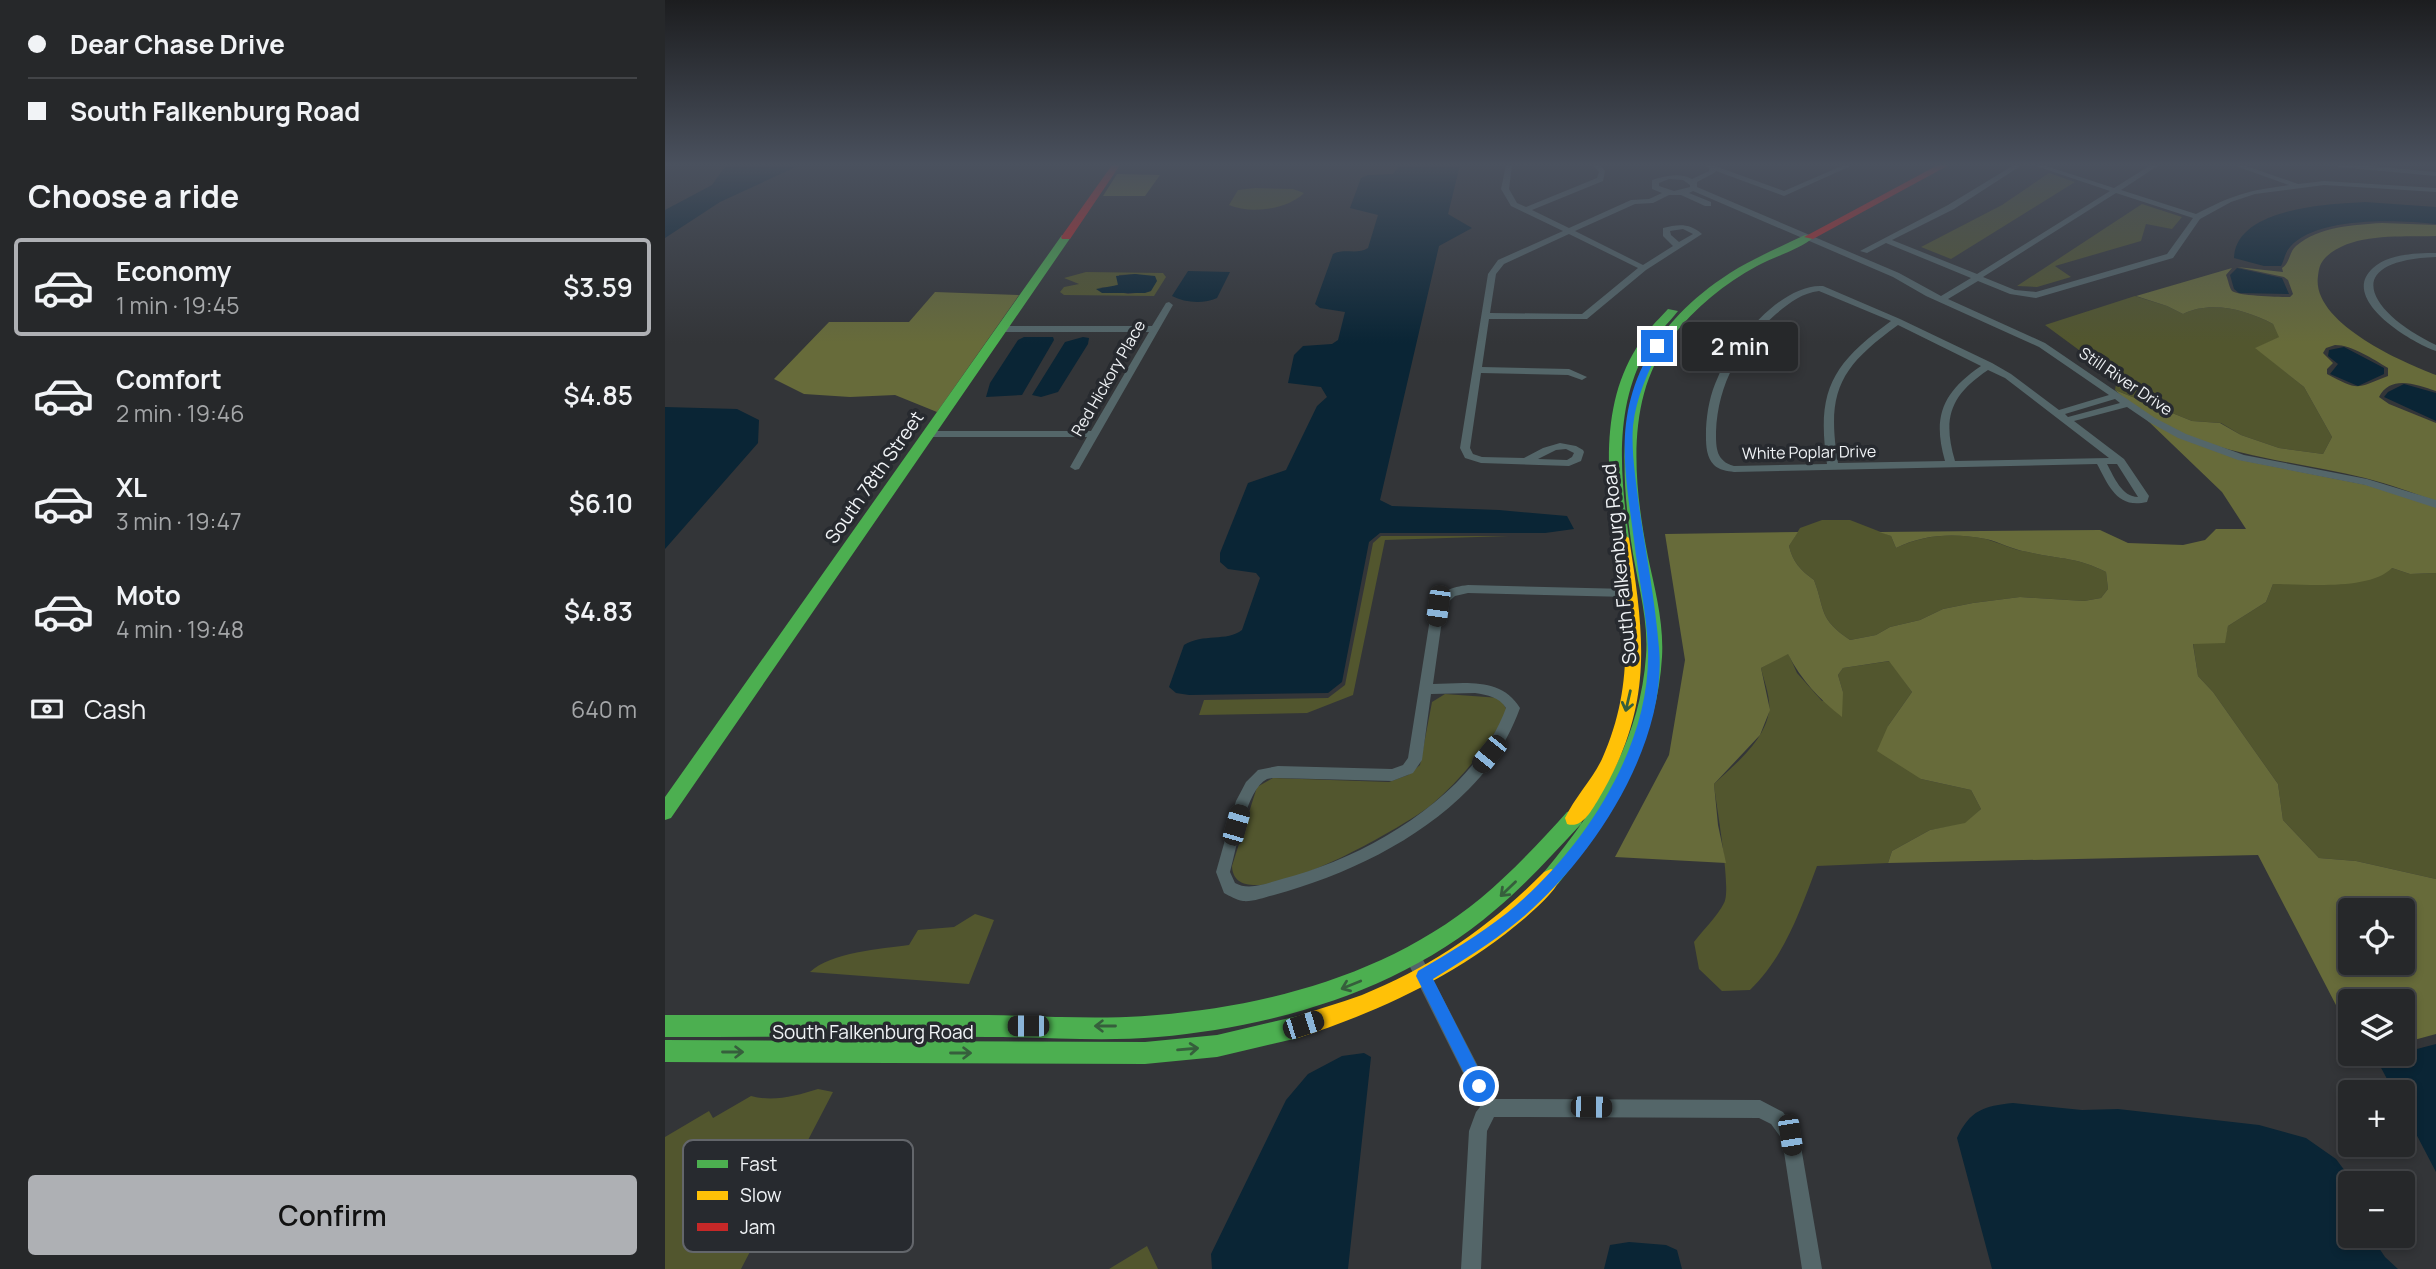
<!DOCTYPE html>
<html lang="en">
<head>
<meta charset="utf-8">
<style>
	:root { --surface:#26282a; --page:#2e3032; --text:#f1f3f6; --muted:#a4a6a8; --line:#424447; --accent:#aeb0b4 }
	body { margin:0; font-family:Manrope,sans-serif; background:var(--page); color:var(--text); height:100vh; display:flex; flex-direction:column; font-size:26px; white-space:nowrap }
	* { box-sizing:border-box; margin:0 }
	p { font-size:23px; color:var(--muted) }
	.icon { flex:none; width:38px; height:38px; fill:none; stroke:currentColor; stroke-width:2; stroke-linecap:round; stroke-linejoin:round }
	.map { position:relative; flex:1; overflow:hidden }
	.side { display:flex; flex-direction:column; background:var(--surface); width:665px }
	.side>* { flex:none }
	.banner { display:grid; align-content:center; height:154px; padding:0 28px; background:var(--surface) }
	.fabs { position:absolute; left:1673px; top:898px; display:grid; gap:14px }
	.fabs a { display:grid; place-items:center; width:77px; height:77px; border-radius:7px; background:var(--surface); box-shadow:0 4px 10px #0003,0 0 0 2px var(--line); font-size:35px }
	.end { position:absolute; width:32px; height:32px; margin:-16px; border:9px solid #1a73e8; background:#fff; box-shadow:0 0 0 4px #fff }
	.from { border-radius:50% }
	.bubble { position:absolute; height:49px; border-radius:7px; background:var(--surface); box-shadow:0 4px 10px #0003,0 0 0 2px var(--line); font-size:23px; font-weight:600; line-height:49px; text-align:center }
	.car { position:absolute; width:21px; height:42px; margin:-21px -10px; border-radius:9px; box-shadow:0 0 5px 2px #0007; background:linear-gradient(#222 24%,#8ab4d8 0 40%,#222 0 76%,#8ab4d8 0 86%,#222 0) }
	.banner b { display:flex; align-items:center; gap:24px; height:66px; font-size:26px }
	.banner b+b { border-top:2px solid var(--line) }
	.banner i { width:18px; height:18px; background:var(--text) }
	ul { padding:0; list-style:none }
	li { display:flex; align-items:center; gap:21px; height:98px; margin:0 14px 10px; padding:0 14px; border:4px solid transparent; border-radius:7px }
	li div { flex:1 }
	li b { display:block; font-size:26px }
	li em { font-style:normal; font-weight:600 }
	li.on { border-color:var(--accent) }
	li>.icon { width:63px; height:63px; stroke-width:1.5 }
	h2 { padding:0 28px; font-size:32px; line-height:84px }
	.pay { display:flex; align-items:center; gap:18px; height:77px; padding:0 28px; font-size:26px }
	.pay p { margin-inline-start:auto }
	.action { display:flex; gap:14px; margin-top:auto; padding:14px 28px }
	.action a { flex:1; height:80px; border-radius:7px; background:var(--accent); color:#111; font-size:28px; font-weight:600; line-height:80px; text-align:center }
	main { display:flex; flex:1; min-height:0 }
	.map>svg:first-child { display:block }
</style>
</head>
<body>
<main>
<section class="side">
<div class="banner">
<b><i class="from"></i>Dear Chase Drive</b>
<b><i></i>South Falkenburg Road</b>
</div>
<h2>Choose a ride</h2>
<ul>
<li class="on"><svg class="icon" aria-label="car" viewBox="0 0 24 24"><path d="M5 17H2v-5l4-1 3-4h7l3 4 3 1v5h-3M9 17h6M6 11h13"/><circle cx="7" cy="17" r="2"/><circle cx="17" cy="17" r="2"/></svg><div><b>Economy</b><p>1 min · 19:45</p></div><em>$3.59</em></li>
<li><svg class="icon" aria-label="car" viewBox="0 0 24 24"><path d="M5 17H2v-5l4-1 3-4h7l3 4 3 1v5h-3M9 17h6M6 11h13"/><circle cx="7" cy="17" r="2"/><circle cx="17" cy="17" r="2"/></svg><div><b>Comfort</b><p>2 min · 19:46</p></div><em>$4.85</em></li>
<li><svg class="icon" aria-label="car" viewBox="0 0 24 24"><path d="M5 17H2v-5l4-1 3-4h7l3 4 3 1v5h-3M9 17h6M6 11h13"/><circle cx="7" cy="17" r="2"/><circle cx="17" cy="17" r="2"/></svg><div><b>XL</b><p>3 min · 19:47</p></div><em>$6.10</em></li>
<li><svg class="icon" aria-label="car" viewBox="0 0 24 24"><path d="M5 17H2v-5l4-1 3-4h7l3 4 3 1v5h-3M9 17h6M6 11h13"/><circle cx="7" cy="17" r="2"/><circle cx="17" cy="17" r="2"/></svg><div><b>Moto</b><p>4 min · 19:48</p></div><em>$4.83</em></li>
</ul>
<div class="pay"><svg class="icon" aria-label="cash" viewBox="0 0 24 24"><path d="M3 7h18v10H3z"/><circle cx="12" cy="12" r="2"/></svg>Cash<p>640 m</p></div>
<div class="action"><a>Confirm</a></div>
</section>
<div class="map">
<svg width="1771" height="1269" viewBox="0 0 1771 1269">
	<rect width="100%" height="100%" fill="#333538"/>
	<path fill="#52562e" fill-rule="evenodd" d="M1384,173L1410,182L1286,259L1256,247L1337,205Z
		M590,188L628,189L639,193C622,210 585,214 564,205L573,190Z
		M1477,204L1517,217L1507,229L1481,224L1476,241L1390,266L1406,277L1372,287L1352,286Z
		M421,272L498,273L501,277L489,296L399,295L395,292L399,287L414,284L399,278ZM470,274L478,276L486,291L463,294L434,287L445,288L454,284V275Z
		M1470,296L1502,306L1518,314C1546,300 1582,310 1608,324L1615,337L1591,348L1639,387L1667,437L1658,454L1614,448L1576,435L1556,423L1527,421L1450,390L1452,378L1380,325Z
		M1157,520H1185L1226,536L1231,548C1260,534 1290,533 1321,539C1335,543 1348,550 1363,552C1393,559 1413,557 1441,572L1443,589L1436,598L1419,601L1355,597L1308,603L1278,609L1255,620L1225,627L1211,635L1185,640C1153,618 1161,612 1149,580C1135,570 1128,562 1124,546L1135,528Z
		M716,536H844L720,540L688,695L642,713L534,715L539,700L663,698L680,685L708,543Z
		M1727,568L1745,574L1771,573V879L1691,861L1654,858L1618,820L1613,784L1548,692L1533,676L1528,643H1559L1563,626L1601,602L1608,584Z
		M1123,653L1132,673L1157,701L1178,692L1173,675L1178,668L1225,661L1247,692L1223,726L1256,779L1306,790L1316,809L1300,824L1265,830L1227,851L1223,863L1152,866C1135,911 1120,956 1085,990L1057,991L1034,969L1029,942C1038,930 1052,917 1059,903C1067,890 1051,806 1049,784C1069,765 1100,741 1104,711C1106,699 1099,681 1096,668Z
		M780,694L835,698L843,712C821,748 797,779 765,806C743,824 569,927 567,866L592,787L608,778L724,782L743,775L755,765L767,702Z
		M310,914L329,920L304,984L145,972C166,952 216,949 244,945L253,930L289,927Z
		M153,1089L168,1092L76,1269H0V1137L44,1111L48,1118L86,1096C108,1102 131,1096 153,1089Z
		M482,1246L493,1269H444Z"/>
	<path fill="#676b3a" fill-rule="evenodd" d="M452,174L495,175L480,196H438Z
		M1717,223L1771,225V236C1738,237 1687,232 1661,257C1655,263 1654,268 1653,276C1646,322 1736,362 1771,375V391C1752,385 1726,374 1714,397L1724,404L1771,423V501C1748,493 1724,484 1700,478C1613,457 1519,455 1450,390L1527,421L1555,423L1576,435L1614,448L1658,454L1667,437L1639,387L1590,348L1614,337L1608,324C1582,310 1546,300 1518,314L1502,306L1471,296L1567,268L1561,275C1563,279 1564,287 1567,291C1573,296 1615,297 1625,297L1628,294L1623,280L1619,277L1572,267L1618,272L1617,268C1625,263 1624,252 1631,246C1655,226 1688,225 1717,223ZM1670,345C1687,345 1708,359 1723,368V376C1690,389 1694,391 1662,374V369L1668,363L1658,353L1661,348Z
		M270,292L354,295L272,412L230,395L185,397L139,394L109,379L164,322H244Z
		M1482,420L1516,438L1576,460L1702,485L1771,507V573L1745,574L1727,568C1704,591 1640,584 1608,584L1601,602L1563,626L1560,643L1528,644L1533,676L1548,692L1613,784L1618,820L1654,858L1691,861L1771,879V1034L1738,1043V1001H1685V1032L1593,855L1223,863L1227,851L1265,830L1300,823L1316,809L1306,790L1256,779L1212,751L1223,726L1247,692L1224,661L1178,668L1173,675L1178,692L1177,717C1154,699 1136,680 1123,654L1096,668L1105,710L1095,735L1049,784L1053,825L1061,863L950,857L1004,755L1020,660L1000,534L1133,532L1124,546C1128,562 1135,570 1149,580C1161,612 1153,618 1185,640L1211,635L1225,627L1255,620L1278,609L1308,603L1355,597L1419,601L1436,598L1443,589L1441,572C1413,557 1393,559 1363,552C1348,550 1335,542 1321,539C1290,533 1259,534 1231,548L1226,536L1214,532L1435,530L1463,543L1518,545L1540,540L1551,529H1581L1557,492ZM1685,910H1738V962H1685Z"/>
	<path fill="#0a2535" d="M61,165H135L55,202L0,238V210L47,185Z
		M734,165H795L783,214L807,228L774,246L715,500L727,506L834,510L902,516L909,529L880,533H715L704,542L677,682L663,693L524,695L511,693L504,687L519,645C538,633 562,642 577,630L595,578L591,573L563,569L555,562V553L583,483L621,470L652,406L662,397L656,387L623,383L629,355L638,346L667,344L673,340L680,312L655,308L650,304L668,254C679,248 693,255 703,248L713,215L685,208L696,178L703,175L728,174Z
		M1700,202L1771,207V224C1734,220 1652,216 1625,247C1620,252 1619,261 1616,266H1599L1569,258C1571,208 1663,204 1700,202Z
		M1572,268L1617,278L1624,294L1574,293L1569,289L1565,275Z
		M523,271L565,272L552,298C539,304 520,303 507,296Z
		M470,274L490,276L492,281L486,291L480,293H437L431,289L453,285L451,276Z
		M359,337H388L389,340L357,395L321,397L325,383L353,340Z
		M418,337L424,338L423,344L393,392L376,397L367,395L400,342Z
		M1679,347L1719,368V374L1693,386L1665,374L1673,364L1663,356L1664,350Z
		M1739,384L1771,393V421L1719,397L1723,392Z
		M0,407L72,409L94,420L93,443L0,549Z
		M1771,1044V1172L1738,1109V1092H1729L1714,1064L1725,1056Z
		M699,1053L706,1057L683,1269H547L546,1254L621,1100L643,1074L677,1056Z
		M1348,1103L1417,1110L1453,1109L1594,1125L1641,1138L1671,1159L1689,1183H1685V1236H1706L1720,1257L1733,1269H1327L1292,1138C1305,1110 1319,1106 1348,1103Z
		M964,1242L1001,1245L1012,1250L1017,1269H939L945,1245Z"/>
	<g fill="none" stroke-linecap="round" stroke-linejoin="round">
		<path fill="#546669" fill-rule="evenodd" d="M841,165H847L844,189L852,203L861,207L932,178L934,172L928,165H935L940,171L938,181L867,210L904,228L966,200L984,199L997,193L987,189V180C1000,176 1014,172 1027,179L1044,171V168L1039,165L1050,166L1119,191L1179,165H1188L1119,196L1051,171L1049,173L1032,182V187L1234,273L1276,296L1306,278L1221,243L1202,253L1195,251L1283,205L1349,165H1357L1289,209L1227,240L1312,274L1445,191L1368,165H1378L1449,188L1486,165H1494L1456,190L1531,214C1567,195 1584,190 1624,185L1568,165H1578L1633,184L1659,181L1771,188V192L1659,185L1590,194L1566,202L1535,219L1508,258L1371,298L1345,294L1313,281L1283,299L1380,343L1490,418L1521,434L1579,455L1702,479L1771,500V508L1700,485L1573,460L1513,438L1484,422L1462,407L1409,421L1459,459L1484,496L1482,502C1452,509 1444,486 1432,464L1069,472C1062,471 1054,470 1049,465C1040,456 1041,441 1041,429C1042,411 1045,394 1053,377C1068,343 1117,283 1158,286L1235,319L1327,363L1346,374L1394,410L1444,395L1374,347L1261,296L1228,277L1028,191L1024,193L1046,202V206H1040L1016,195H1004L988,203L970,204L910,231L978,265L1008,246L998,236V228C1013,224 1025,223 1037,234L981,270L922,319H824L817,367L904,369L922,377L917,380L903,375L816,373L805,448L808,454L817,457L859,458L878,448L895,443L911,446L918,450L919,452L916,461L904,466L816,463L800,458L795,448L823,274L833,260L898,231L846,206L836,189ZM1004,179L1018,180L1025,185V187L1009,191L994,186V183ZM1451,193L1528,218L1502,254L1371,292L1350,290L1318,277ZM1018,229L1028,234L1014,242L1006,235L1005,231ZM904,234L973,268L917,314L825,313L831,274L839,264ZM1154,291L1226,321C1167,364 1151,390 1162,464L1069,466C1051,461 1051,448 1051,432C1053,383 1075,345 1111,314C1124,303 1137,293 1154,291ZM1233,325L1316,366C1278,392 1267,416 1280,461L1173,463C1161,391 1175,367 1233,325ZM1323,370L1340,378L1444,458L1290,461C1277,417 1286,395 1323,370ZM1450,399L1455,403L1403,417L1400,414ZM901,449L909,453L907,457L902,460L873,459L891,450ZM1442,464H1452L1473,497C1457,497 1449,477 1442,464Z
			M1670,165H1695L1771,172V176L1673,167Z
			M1771,253V257C1670,261 1707,315 1771,345V351C1747,343 1673,299 1708,268C1723,254 1751,253 1771,253Z
			M504,302L508,305L414,469L410,470L405,467L422,437H265L260,434L265,431H426L484,332H337L333,329L337,326H487L501,303Z
			M803,585L963,589L969,593L963,597L803,593L790,596L779,606L768,684C799,683 837,677 855,708C844,738 827,766 804,789C753,841 679,876 609,895C600,897 588,902 578,901C571,900 565,896 559,893L551,872L571,801L581,782L593,770L613,766L727,769L738,765L743,758L767,606C776,591 786,587 803,585ZM810,693C823,695 834,697 841,708C809,795 703,857 617,879C602,883 584,891 570,883L565,872C571,851 581,789 602,779C605,778 609,778 613,778L727,781L748,773L757,760L766,694Z
			M748,949L754,952L830,1099L1095,1100L1118,1112L1134,1135L1157,1269H1137L1117,1139L1106,1124L1094,1118L829,1117L822,1131L816,1269H796L804,1131L811,1112L815,1107L740,957L742,952Z"/>
		<path fill="#4caf50" fill-rule="evenodd" d="M397,235L406,237L6,818L0,820V797Z
			M1140,235L1149,237C1134,250 1110,256 1092,266C1060,283 1030,308 1007,337C959,397 969,486 983,557C990,590 999,623 997,657C992,744 947,818 893,884L886,887L879,884L876,878L879,872C932,809 975,741 981,656C984,617 971,579 966,541C949,425 960,341 1065,273C1089,258 1115,247 1140,235Z
			M1003,309L1013,311C1003,324 990,335 982,349C949,407 955,474 964,538L957,543L950,538C942,473 936,404 972,347C980,332 992,321 1003,309Z
			M909,810L916,812L918,818L916,824C888,854 861,884 830,910C737,990 613,1026 493,1037C437,1042 380,1037 323,1037C216,1036 108,1037 0,1037V1015C108,1015 215,1015 323,1015C379,1016 436,1020 492,1015C608,1005 725,973 816,898C847,872 875,842 902,812Z
			M633,1016L641,1019L644,1027L641,1035L633,1038L552,1057L480,1064L0,1062V1040L480,1042L552,1035Z"/>
		<path fill="#ffc107" fill-rule="evenodd" d="M957,533L964,538C980,640 989,706 933,800C926,811 917,829 902,824L900,818C910,797 927,780 937,759C971,683 961,617 950,538Z
			M886,869L893,872L896,878C889,893 872,907 860,918C793,975 716,1011 633,1038L625,1035L622,1027L625,1019C649,1010 673,1004 697,995C767,967 827,925 879,872Z"/>
		<path fill="#c62828" fill-rule="evenodd" d="M447,165H455L405,239H397L396,237Z
			M1273,165H1284L1148,239L1139,237Z"/>
	</g>
	<defs><path id="oneway-shaft" d="M-6 0H5M1.5-3L5.5 0L1.5 3" fill="none" stroke-width="1.6" stroke-linecap="round" stroke-linejoin="round" transform="scale(1.75)"/></defs>
	<g stroke="#365f3c">
		<use href="#oneway-shaft" transform="translate(963 701) rotate(103)"/>
		<use href="#oneway-shaft" transform="translate(843 889) rotate(136)"/>
		<use href="#oneway-shaft" transform="translate(686 985) rotate(158)"/>
		<use href="#oneway-shaft" transform="translate(440 1026) rotate(180)"/>
		<use href="#oneway-shaft" transform="translate(523 1049) rotate(-5)"/>
		<use href="#oneway-shaft" transform="translate(68 1052)"/>
		<use href="#oneway-shaft" transform="translate(296 1053)"/>
	</g>
	<linearGradient id="sky" x2="0" y2="1"><stop stop-color="#1c1d1f"/><stop offset="0.48" stop-color="#4a515e"/><stop offset="1" stop-color="#4a515e" stop-opacity="0"/></linearGradient>
	<rect width="1771" height="343" fill="url(#sky)"/>
	<path fill="#1a73e8" d="M989,345L996,346C983,372 971,397 968,426C966,452 971,480 974,506C981,553 990,600 994,648C1003,746 925,863 852,922C825,944 797,961 768,979L822,1086L820,1091L814,1094L808,1091L751,976L753,971C784,953 814,935 842,913C916,853 986,749 983,650C982,614 973,576 969,540C959,465 948,413 989,345Z"/>
	<g text-anchor="middle" stroke-width="7" stroke-linejoin="round" paint-order="stroke">
		<g font-size="16" fill="#f0f3f6" stroke="#272a2f">
			<text transform="translate(443 378) rotate(-60)" y="6">Red Hickory Place</text>
			<text transform="translate(1461 381) rotate(34)" y="6">Still River Drive</text>
			<text transform="translate(1144 452) rotate(-1)" y="6">White Poplar Drive</text>
		</g>
		<g font-size="19" fill="#f0f3f6" stroke="#272a2f">
			<text transform="translate(209 477) rotate(-55)" y="7">South 78th Street</text>
			<text transform="translate(954 564) rotate(-96)" y="7">South Falkenburg Road</text>
			<text x="208" y="1039">South Falkenburg Road</text>
		</g>
	</g>
	<rect x="18" y="1140" width="230" height="112" rx="10" fill="#272a2f" stroke="#63666b" stroke-width="2"/>
	<rect x="32" y="1160" width="31" height="8" fill="#4caf50"/>
	<rect x="32" y="1191" width="31" height="9" fill="#ffc107"/>
	<rect x="32" y="1223" width="31" height="8" fill="#c62828"/>
	<g font-size="19" fill="#f0f3f6">
		<text x="75" y="1171">Fast</text>
		<text x="75" y="1202">Slow</text>
		<text x="75" y="1234">Jam</text>
	</g>
</svg>
<div class="fabs">
<a><svg class="icon" aria-label="locate" viewBox="0 0 24 24"><circle cx="12" cy="12" r="6"/><path d="M12 2v4M12 18v4M2 12h4M18 12h4"/></svg></a>
<a><svg class="icon" aria-label="layers" viewBox="0 0 24 24"><path d="M12 4l9 5-9 5-9-5zM3 14l9 5 9-5"/></svg></a>
<a>+</a>
<a>−</a>
</div>
<i class="end from" style="left:814px;top:1086px"></i>
<i class="end" style="left:992px;top:346px"></i>
<div class="bubble" style="left:1017px;top:322px;width:116px">2 min</div>
<i class="car" style="left:773px;top:606px;rotate:188deg"></i>
<i class="car" style="left:824px;top:754px;rotate:219deg"></i>
<i class="car" style="left:571px;top:825px;rotate:16deg"></i>
<i class="car" style="left:638px;top:1025px;rotate:72deg"></i>
<i class="car" style="left:363px;top:1026px;rotate:270deg"></i>
<i class="car" style="left:926px;top:1107px;rotate:91deg"></i>
<i class="car" style="left:1125px;top:1135px;rotate:171deg"></i>
</div>
</main>
</body>
</html>
